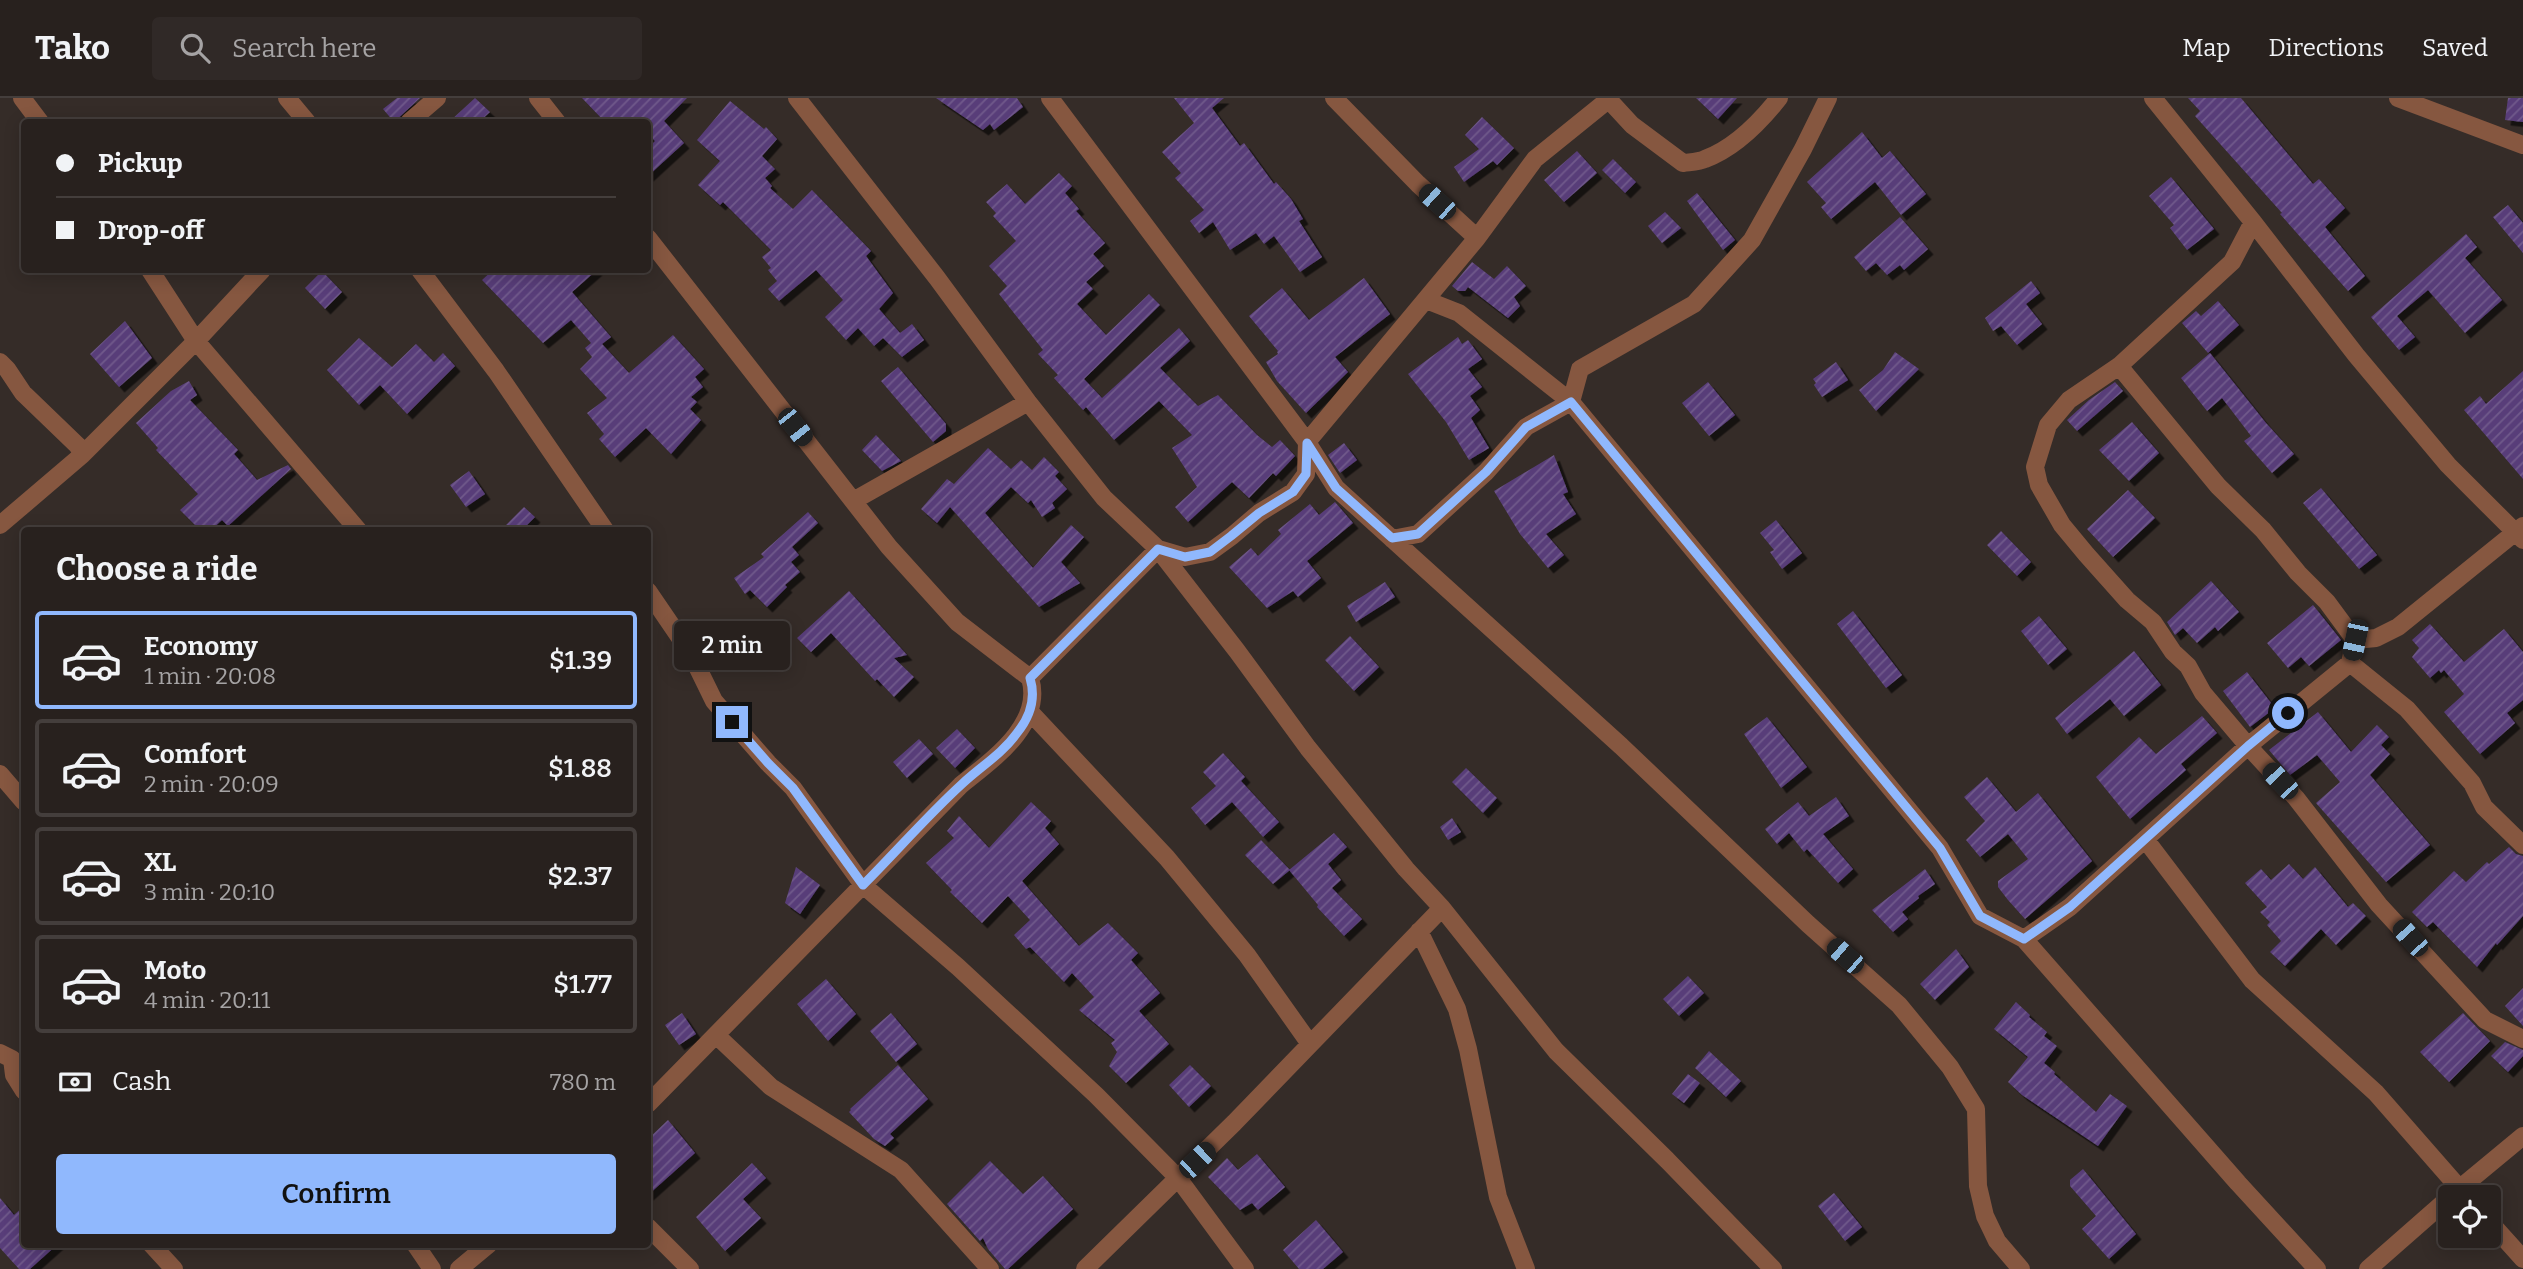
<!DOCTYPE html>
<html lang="en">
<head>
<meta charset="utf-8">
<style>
	:root { --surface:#28211e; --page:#302927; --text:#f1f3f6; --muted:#a5a3a4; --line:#443e3c; --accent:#90b8fd }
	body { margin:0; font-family:Bitter,serif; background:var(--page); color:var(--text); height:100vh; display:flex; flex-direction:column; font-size:26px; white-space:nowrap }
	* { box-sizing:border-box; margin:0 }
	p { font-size:23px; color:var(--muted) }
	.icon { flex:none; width:38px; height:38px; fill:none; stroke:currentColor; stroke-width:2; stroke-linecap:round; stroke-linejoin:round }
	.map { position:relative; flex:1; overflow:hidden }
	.details { position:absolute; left:21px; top:429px; width:630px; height:721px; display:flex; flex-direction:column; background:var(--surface); border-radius:7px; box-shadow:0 4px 18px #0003,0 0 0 2px var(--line) }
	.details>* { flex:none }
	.hud { position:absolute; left:21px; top:21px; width:630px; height:154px; border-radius:7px; box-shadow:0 4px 18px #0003,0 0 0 2px var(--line); display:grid; align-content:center; height:154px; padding:0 35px; background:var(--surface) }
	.controls { position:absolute; left:2438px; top:1087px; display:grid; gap:14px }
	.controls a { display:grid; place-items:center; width:63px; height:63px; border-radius:7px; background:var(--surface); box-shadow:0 4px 18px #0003,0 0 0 2px var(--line); font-size:35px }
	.end { position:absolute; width:32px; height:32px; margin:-16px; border:9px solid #90b8fd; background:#111; box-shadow:0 0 0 4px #111 }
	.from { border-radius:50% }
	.bubble { position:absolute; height:49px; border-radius:7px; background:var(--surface); box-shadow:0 4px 18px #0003,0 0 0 2px var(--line); font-size:23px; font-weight:600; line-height:49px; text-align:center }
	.car { position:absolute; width:21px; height:42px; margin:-21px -10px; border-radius:9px; box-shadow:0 0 5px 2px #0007; background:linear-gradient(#222 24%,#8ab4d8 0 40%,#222 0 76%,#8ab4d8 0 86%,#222 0) }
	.hud b { display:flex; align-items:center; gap:24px; height:66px; font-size:26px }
	.hud b+b { border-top:2px solid var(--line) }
	.hud i { width:18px; height:18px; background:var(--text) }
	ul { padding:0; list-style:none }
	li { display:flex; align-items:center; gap:21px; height:98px; margin:0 14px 10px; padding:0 21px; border:4px solid var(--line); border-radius:7px }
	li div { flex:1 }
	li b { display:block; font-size:26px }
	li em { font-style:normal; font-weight:600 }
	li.on { border-color:var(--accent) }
	li>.icon { width:63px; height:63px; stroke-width:1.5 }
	h2 { padding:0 35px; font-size:32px; line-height:84px }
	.pay { display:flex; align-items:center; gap:18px; height:77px; padding:0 35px; font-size:26px }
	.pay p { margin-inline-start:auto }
	.action { display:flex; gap:14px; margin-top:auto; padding:14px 35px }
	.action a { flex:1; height:80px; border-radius:7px; background:var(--accent); color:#111; font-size:28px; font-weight:600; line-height:80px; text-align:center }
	header { display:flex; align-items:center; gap:42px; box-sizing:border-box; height:98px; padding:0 35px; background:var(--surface); border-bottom:2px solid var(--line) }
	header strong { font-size:33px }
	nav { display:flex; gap:38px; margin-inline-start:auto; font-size:24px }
	.search { width:490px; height:63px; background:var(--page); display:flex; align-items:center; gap:18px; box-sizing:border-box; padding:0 24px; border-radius:7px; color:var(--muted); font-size:26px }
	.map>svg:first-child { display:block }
</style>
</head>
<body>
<header>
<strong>Tako</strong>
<div class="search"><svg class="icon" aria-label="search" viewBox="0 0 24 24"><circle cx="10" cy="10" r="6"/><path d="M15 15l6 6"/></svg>Search here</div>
<nav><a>Map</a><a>Directions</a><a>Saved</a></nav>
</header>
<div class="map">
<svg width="2523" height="1171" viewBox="0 0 2523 1171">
	<defs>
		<pattern id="building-hatch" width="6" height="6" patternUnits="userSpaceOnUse" patternTransform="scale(1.75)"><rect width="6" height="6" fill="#583e79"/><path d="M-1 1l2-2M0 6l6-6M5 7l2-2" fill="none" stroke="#70598b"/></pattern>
		<filter id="shadow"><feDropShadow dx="5.5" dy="5.5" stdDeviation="0" flood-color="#0009"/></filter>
	</defs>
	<rect width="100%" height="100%" fill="#352c28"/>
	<path fill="url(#building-hatch)" filter="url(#shadow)" d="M397,0H420L394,24L383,11Z
		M475,0L490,14L479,24H449Z
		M582,0H687L664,23L684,45L648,78V50L655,43L650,38L648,40V24H605Z
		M936,0H1017L1023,9L994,32L990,26L983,32Z
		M1174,0H1224L1212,10L1240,48L1244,45L1274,86L1276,84L1291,101L1303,121L1299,123L1322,159L1300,174L1274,138L1264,146L1256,135L1230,152L1213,124L1199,135L1190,123L1204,112L1175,80L1181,75L1162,54L1194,25Z
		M1696,0H1737L1718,21Z
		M2188,0H2241L2313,86L2319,81L2345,110L2325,129L2365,178L2348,193L2280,116L2282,115L2195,18L2200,13Z
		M2508,0H2523V24L2505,22Z
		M730,3L764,31L766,29L777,41L762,58L775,71L765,80L772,88L770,90L793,111L812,92L871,153L866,158L893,195L879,211L900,235L912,226L924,242L902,259L883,240L874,248L858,230L846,242L825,219L843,202L816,172L779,203L768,191L777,183L768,172L771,170L762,159L771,152L723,104L720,107L698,87L720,63L697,42Z
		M1482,19L1514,50L1497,67L1493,63L1464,84L1454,69L1479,51L1465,37Z
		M1862,34L1882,60L1890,53L1926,96L1901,117L1875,84L1831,121L1821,109L1826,105L1807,84Z
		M1577,53L1597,75L1564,104L1544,82Z
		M1613,61L1636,84L1625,95L1602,72Z
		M1059,75L1072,88L1065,95L1079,111L1076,113L1105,145L1093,156L1104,168L1086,184L1093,191L1077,206L1106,237L1149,196L1160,207L1084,281L1102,300L1179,230L1190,243L1160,270L1198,308L1218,297L1257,337L1272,349L1280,342L1295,358L1276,378L1273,375L1249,400L1232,384L1188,424L1175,409L1197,389L1172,350L1192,337L1159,303L1114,342L1086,309L1083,312L1054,280L1058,277L1038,256L1043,252L999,196L1007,188L989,168L1016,143L993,118L996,115L986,104L1007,86L1025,106Z
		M2171,79L2214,131L2187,152L2170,130L2174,127L2149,98Z
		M1697,95L1735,142L1723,152L1687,103Z
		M2508,107L2523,125V155L2493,119Z
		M1665,114L1681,130L1662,145L1648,128Z
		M1900,119L1928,151L1904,172L1900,167L1887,177L1876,165L1866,173L1854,159Z
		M2466,136L2477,149L2465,160L2502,202L2465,235L2428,192L2397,218L2415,239L2399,252L2371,219Z
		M1472,164L1494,181L1507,168L1526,188L1514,199L1520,208L1508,220L1468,189L1465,193H1458L1452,188Z
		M493,172H597L572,194L611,239L602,246L629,275L673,237L704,271L695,279L703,289L691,299L697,304L690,311L701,322L671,356L646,330L615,359L599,341L604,336L587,315L607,300L580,271L592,259L585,250L591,245L571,222L543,245L482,182Z
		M322,173L342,194L325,211L305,190Z
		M1364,180L1390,216L1335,259L1348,274L1306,315L1277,283L1266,264L1278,256L1277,254L1278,253L1249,218L1282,190L1309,222Z
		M2031,183L2040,195L2026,206L2042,226L2017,247L2001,228L1993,233L1985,220Z
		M2218,203L2239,227L2208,255L2182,225L2196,213L2201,218Z
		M125,223L152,260L119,289L90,256Z
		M1458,239L1462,246L1468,242L1482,261L1468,271L1482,289L1470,298L1480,312L1471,320L1489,350L1469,362L1446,324L1408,276Z
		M359,240L392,269L416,246L434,264L443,255L455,268L407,316L380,287L359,307L327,272Z
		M1895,254L1919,271L1876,313L1859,292L1883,272Z
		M2210,255L2266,325L2294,356L2272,375L2244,343L2251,338L2222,300L2207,313L2181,280Z
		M1836,264L1848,282L1822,299L1814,287L1816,285L1813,281Z
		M898,269L946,326V333L933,344L881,283Z
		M2523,273V381L2464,312L2480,298L2486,306Z
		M189,283L197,297L190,302L238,352L234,356L257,382L288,367L291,371L228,428L222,422L211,432H200L180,412L198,396L156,352L158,350L136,325L171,293Z
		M1708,284L1735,317L1709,338L1682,305Z
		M2115,284L2123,293L2077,333L2067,322L2089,302Z
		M2132,324L2159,355L2129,383L2099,352Z
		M876,337L901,363L882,373L862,352Z
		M1344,345L1357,362L1340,375L1328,357Z
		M988,350L1011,371L1021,362L1032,372L1044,359L1059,374L1055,378L1067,391L1052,405L1055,410L1042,419L1031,402L1028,405L1011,389L985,415L1033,470L1071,427L1084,439L1061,464L1080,485L1039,509L950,409L937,425L921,411L947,381L954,386Z
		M1554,357L1568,394L1563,396L1576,416L1546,436L1564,457L1548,470L1520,436L1494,393Z
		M469,373L485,396L466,409L450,387Z
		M2321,390L2377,457L2359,471L2303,405Z
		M2128,392L2155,420L2113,459L2087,431Z
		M1335,404L1353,425L1307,463L1321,480L1298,499L1293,493L1267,510L1229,469L1251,450L1258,458L1281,436L1278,432L1310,406L1319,417Z
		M524,409L535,419L522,432H501Z
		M808,414L818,425L792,449L799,457L791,464L800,474L785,487L787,489L767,509L750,492L745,496L734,480L764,459L761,456Z
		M1776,422L1802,455L1782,471L1770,454L1774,452L1760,435Z
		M2001,433L2031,464L2017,478L1987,447Z
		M2211,483L2239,514L2218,533L2215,529L2197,545L2183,530L2175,537L2167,524Z
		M1385,484L1395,499L1356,524L1347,508Z
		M849,493L907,557L894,560L914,579L894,599L877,581L875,583L831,535L811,554L797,540Z
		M2313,507L2341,542L2309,568L2301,559L2288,570L2267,545Z
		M1853,513L1902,577L1886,590L1837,526Z
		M2039,518L2067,551L2048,567L2021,533Z
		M2430,526L2464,564L2504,531L2523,554V602L2507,615L2515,625L2480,656L2444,614L2464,596L2444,572L2441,575L2439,572L2430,580L2412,559L2419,550L2412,542Z
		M1350,538L1379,569L1354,593L1325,562Z
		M2134,553L2161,587L2124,618L2110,601L2067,636L2055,620Z
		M2247,574L2275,610L2250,629L2223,593Z
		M2318,614L2351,654L2377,627L2389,639L2381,647L2390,656L2370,677L2430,747L2386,784L2316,705L2340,684L2317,657L2290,677L2269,652Z
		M2202,618L2217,635L2181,666L2186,672L2130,721L2096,679L2139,639L2156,656Z
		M1767,619L1807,669L1781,690L1744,636Z
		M957,631L975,650L955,670L936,650Z
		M919,641L933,656L907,680L893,664Z
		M1223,655L1245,679L1241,683L1279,724L1263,739L1232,704L1205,727L1191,710L1216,688L1203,674Z
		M1466,670L1497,700L1483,715L1452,684Z
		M1987,679L2016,714L2038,695L2092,763L2025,821L2008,802L1998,789V783L2028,761L2008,736L1980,759L1966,742L1985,723L1964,699Z
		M1836,699L1849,718L1823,736L1853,771L1838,785L1807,751L1804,754L1789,735L1777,746L1765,731L1798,704L1809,718Z
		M1031,704L1051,723L1045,730L1059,746L1022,783L1079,848L1108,825L1138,855L1131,862L1160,895L1139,913L1169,946L1126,985L1109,968L1117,954L1111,945L1115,942L1079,912L1094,899L1072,875L1064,884L1030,849L1026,851L1014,837L1030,822L1008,798L982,825L950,794L952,792L926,765L954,740L947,733L959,718L989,750Z
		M1452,720L1461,734L1448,742L1440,729Z
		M1334,735L1347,749L1328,766L1341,782L1332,790L1362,821L1344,838L1317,809L1318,807L1289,772Z
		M1261,742L1290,772L1273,786L1245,757Z
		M2509,749L2516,756L2523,758V818L2497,847L2496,845L2477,869L2433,824L2427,829L2412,814L2454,773L2466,784L2487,764L2489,766Z
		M2289,766L2303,781L2315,769L2348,809L2353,805L2366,818L2336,847L2321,831L2285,868L2270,854L2281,843L2267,827L2270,824L2260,814L2267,809L2245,785L2261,771L2271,782Z
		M796,769L820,787L800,816L785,805Z
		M1925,771L1935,786L1918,798L1919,800L1902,814L1908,821L1893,834L1872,812Z
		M1956,851L1969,869L1935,902L1920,886Z
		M1688,878L1704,895L1679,918L1663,901Z
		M826,881L856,916L828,943L797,906Z
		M2523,890V928L2505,908Z
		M2016,904L2030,917L2029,919L2047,934L2044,938L2057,948L2044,965L2055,974L2054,976L2096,1014L2110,996L2127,1008L2098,1048L2022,997L2008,984L2028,959L1994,931Z
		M682,915L696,936L679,947L665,927Z
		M891,915L917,946L896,964L870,933Z
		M2463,915L2490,943L2449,984L2420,954Z
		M2505,944L2523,952V958L2508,974L2491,958Z
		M1709,953L1741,983L1726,999L1695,970Z
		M898,967L928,1001L890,1036L894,1040L885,1048L874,1041L849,1014L851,1012L850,1011Z
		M1190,967L1211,988L1189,1009L1169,987Z
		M1688,976L1700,985L1684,1005L1672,996Z
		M668,1022L695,1055L648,1097V1041Z
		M1257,1056L1285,1089L1258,1112L1252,1105L1240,1112L1208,1079L1227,1060L1238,1072Z
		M990,1063L1023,1096L1043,1078L1073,1111L1008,1171H1005L988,1151L983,1140L980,1143L947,1106Z
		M752,1065L766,1080L743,1101L761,1120L725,1153L696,1119Z
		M2083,1071L2136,1136L2109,1161L2082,1131L2096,1118L2070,1088V1082Z
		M1834,1095L1862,1129L1845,1143L1818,1108Z
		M0,1100L14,1117L24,1108V1146H58L30,1171H19L0,1150Z
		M1316,1122L1343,1154L1323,1171H1299L1283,1152Z"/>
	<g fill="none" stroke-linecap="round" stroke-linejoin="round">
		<path stroke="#865740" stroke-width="18" d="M22,0L40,24
			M287,0L307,24
			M538,0L557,24
			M797,0L937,180L1028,304L1104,400L1158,451L1237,553L1308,650L1406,771L1442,810L1556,953L1667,1062L1773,1171
			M1050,0L1307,344L1336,390L1621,648L1808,826L1899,907L1950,969L1976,1011L1978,1088L1985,1118L1997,1143L2021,1171
			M1334,0L1418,86L1477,140
			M1607,0L1632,27L1683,65C1690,64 1699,64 1705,61C1735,50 1760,24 1779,0
			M2153,0L2253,124L2356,257L2448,367L2523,442
			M2398,0L2523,47
			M409,24L437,0
			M2253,124L2232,164L2119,268L2069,302L2048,327L2035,369L2039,387L2062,427L2086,456L2127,502L2153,524L2173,554L2188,568L2203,595L2248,648L2296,700L2379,807L2485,922L2523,941
			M648,140L889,449L957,524L1030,580
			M150,172L196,243L358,432
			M420,172L496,273L605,432
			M1426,202L1459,215L1571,304L1940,750L1980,818L2024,841L2070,809L2248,648L2350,565L2355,542L2376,540L2398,529L2523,428
			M0,264L7,271L23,295L78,348L82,357
			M2119,268L2218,388L2263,432L2298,475L2327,504L2355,542
			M853,403L1028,304
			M0,427L82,357L196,243L262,172
			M1392,441L1418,436L1486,374L1526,329L1571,304L1580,271L1694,206L1752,142L1803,51L1828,0
			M648,493L691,556L714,603L768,665L793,690L863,787L958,869L1096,997L1178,1080L1245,1171
			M2350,565L2407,611L2472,685L2484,709L2523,747
			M1030,614L1167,760L1247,857L1310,946
			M0,676L24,704
			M2145,741L2252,882L2376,995L2467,1099
			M1419,833L1457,911L1468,951L1498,1099L1526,1171
			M2024,841L2238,1085L2317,1171
			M716,937L771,989L901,1072L990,1171
			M0,955L12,961L14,977L24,993
			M648,1006L961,687C992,662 1044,626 1030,580L1158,451L1185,459L1210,454L1232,438L1259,415L1293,394L1306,376L1307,344L1477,140L1535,61L1608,2
			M2453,1096L2523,1038
			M2488,1122L2523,1161
			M648,1129L690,1171
			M151,1146L174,1171
			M415,1146L432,1171
			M459,1171L489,1146
			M1085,1171L1234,1025L1442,810
			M2368,1171L2450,1099"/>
	</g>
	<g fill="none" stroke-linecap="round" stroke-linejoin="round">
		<path stroke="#90b8fd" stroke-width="9" d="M732,624L768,665L793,690L863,787C896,754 927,718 962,686C980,669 1002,656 1017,635C1030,619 1036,600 1030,580L1158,451L1185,459L1210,454L1231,438L1259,415L1293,394L1306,376L1307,345L1336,390L1392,440L1418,436L1486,374L1526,329L1571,304L1940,750L1980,818L2024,841L2070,809L2248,648L2288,615"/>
	</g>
</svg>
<div class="controls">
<a><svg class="icon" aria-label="locate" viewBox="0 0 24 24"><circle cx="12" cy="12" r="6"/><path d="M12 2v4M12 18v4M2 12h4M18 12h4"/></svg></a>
</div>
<i class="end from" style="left:2288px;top:615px"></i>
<i class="end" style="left:732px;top:624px"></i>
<div class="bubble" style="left:674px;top:523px;width:116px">2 min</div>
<i class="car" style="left:1437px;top:104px;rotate:312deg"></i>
<i class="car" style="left:795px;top:329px;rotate:142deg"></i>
<i class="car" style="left:2355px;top:542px;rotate:192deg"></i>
<i class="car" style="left:2280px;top:683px;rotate:317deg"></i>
<i class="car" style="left:2410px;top:840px;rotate:318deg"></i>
<i class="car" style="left:1845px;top:858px;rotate:311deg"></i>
<i class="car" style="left:1197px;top:1062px;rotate:46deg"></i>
<div class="hud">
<b><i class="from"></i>Pickup</b>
<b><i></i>Drop-off</b>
</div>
<section class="details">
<h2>Choose a ride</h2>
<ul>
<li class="on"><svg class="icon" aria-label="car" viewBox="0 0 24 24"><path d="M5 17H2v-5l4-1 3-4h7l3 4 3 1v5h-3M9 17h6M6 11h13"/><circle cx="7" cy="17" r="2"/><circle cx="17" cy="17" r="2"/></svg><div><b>Economy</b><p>1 min · 20:08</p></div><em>$1.39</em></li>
<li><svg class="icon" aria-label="car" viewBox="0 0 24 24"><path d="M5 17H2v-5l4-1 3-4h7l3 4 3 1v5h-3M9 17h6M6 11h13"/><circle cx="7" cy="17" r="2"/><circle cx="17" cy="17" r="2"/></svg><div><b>Comfort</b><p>2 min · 20:09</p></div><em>$1.88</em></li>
<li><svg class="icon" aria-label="car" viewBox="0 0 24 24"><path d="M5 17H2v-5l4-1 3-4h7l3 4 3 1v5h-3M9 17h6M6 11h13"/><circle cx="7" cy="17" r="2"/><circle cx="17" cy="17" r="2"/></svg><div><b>XL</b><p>3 min · 20:10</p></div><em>$2.37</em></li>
<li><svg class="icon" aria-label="car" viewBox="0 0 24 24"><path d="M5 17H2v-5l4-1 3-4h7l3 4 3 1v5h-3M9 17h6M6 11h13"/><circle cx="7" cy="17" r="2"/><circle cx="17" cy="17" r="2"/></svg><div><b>Moto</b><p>4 min · 20:11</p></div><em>$1.77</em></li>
</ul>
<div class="pay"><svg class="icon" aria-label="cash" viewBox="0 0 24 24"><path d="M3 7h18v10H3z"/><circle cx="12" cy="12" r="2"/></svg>Cash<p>780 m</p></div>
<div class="action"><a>Confirm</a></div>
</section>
</div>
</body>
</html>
